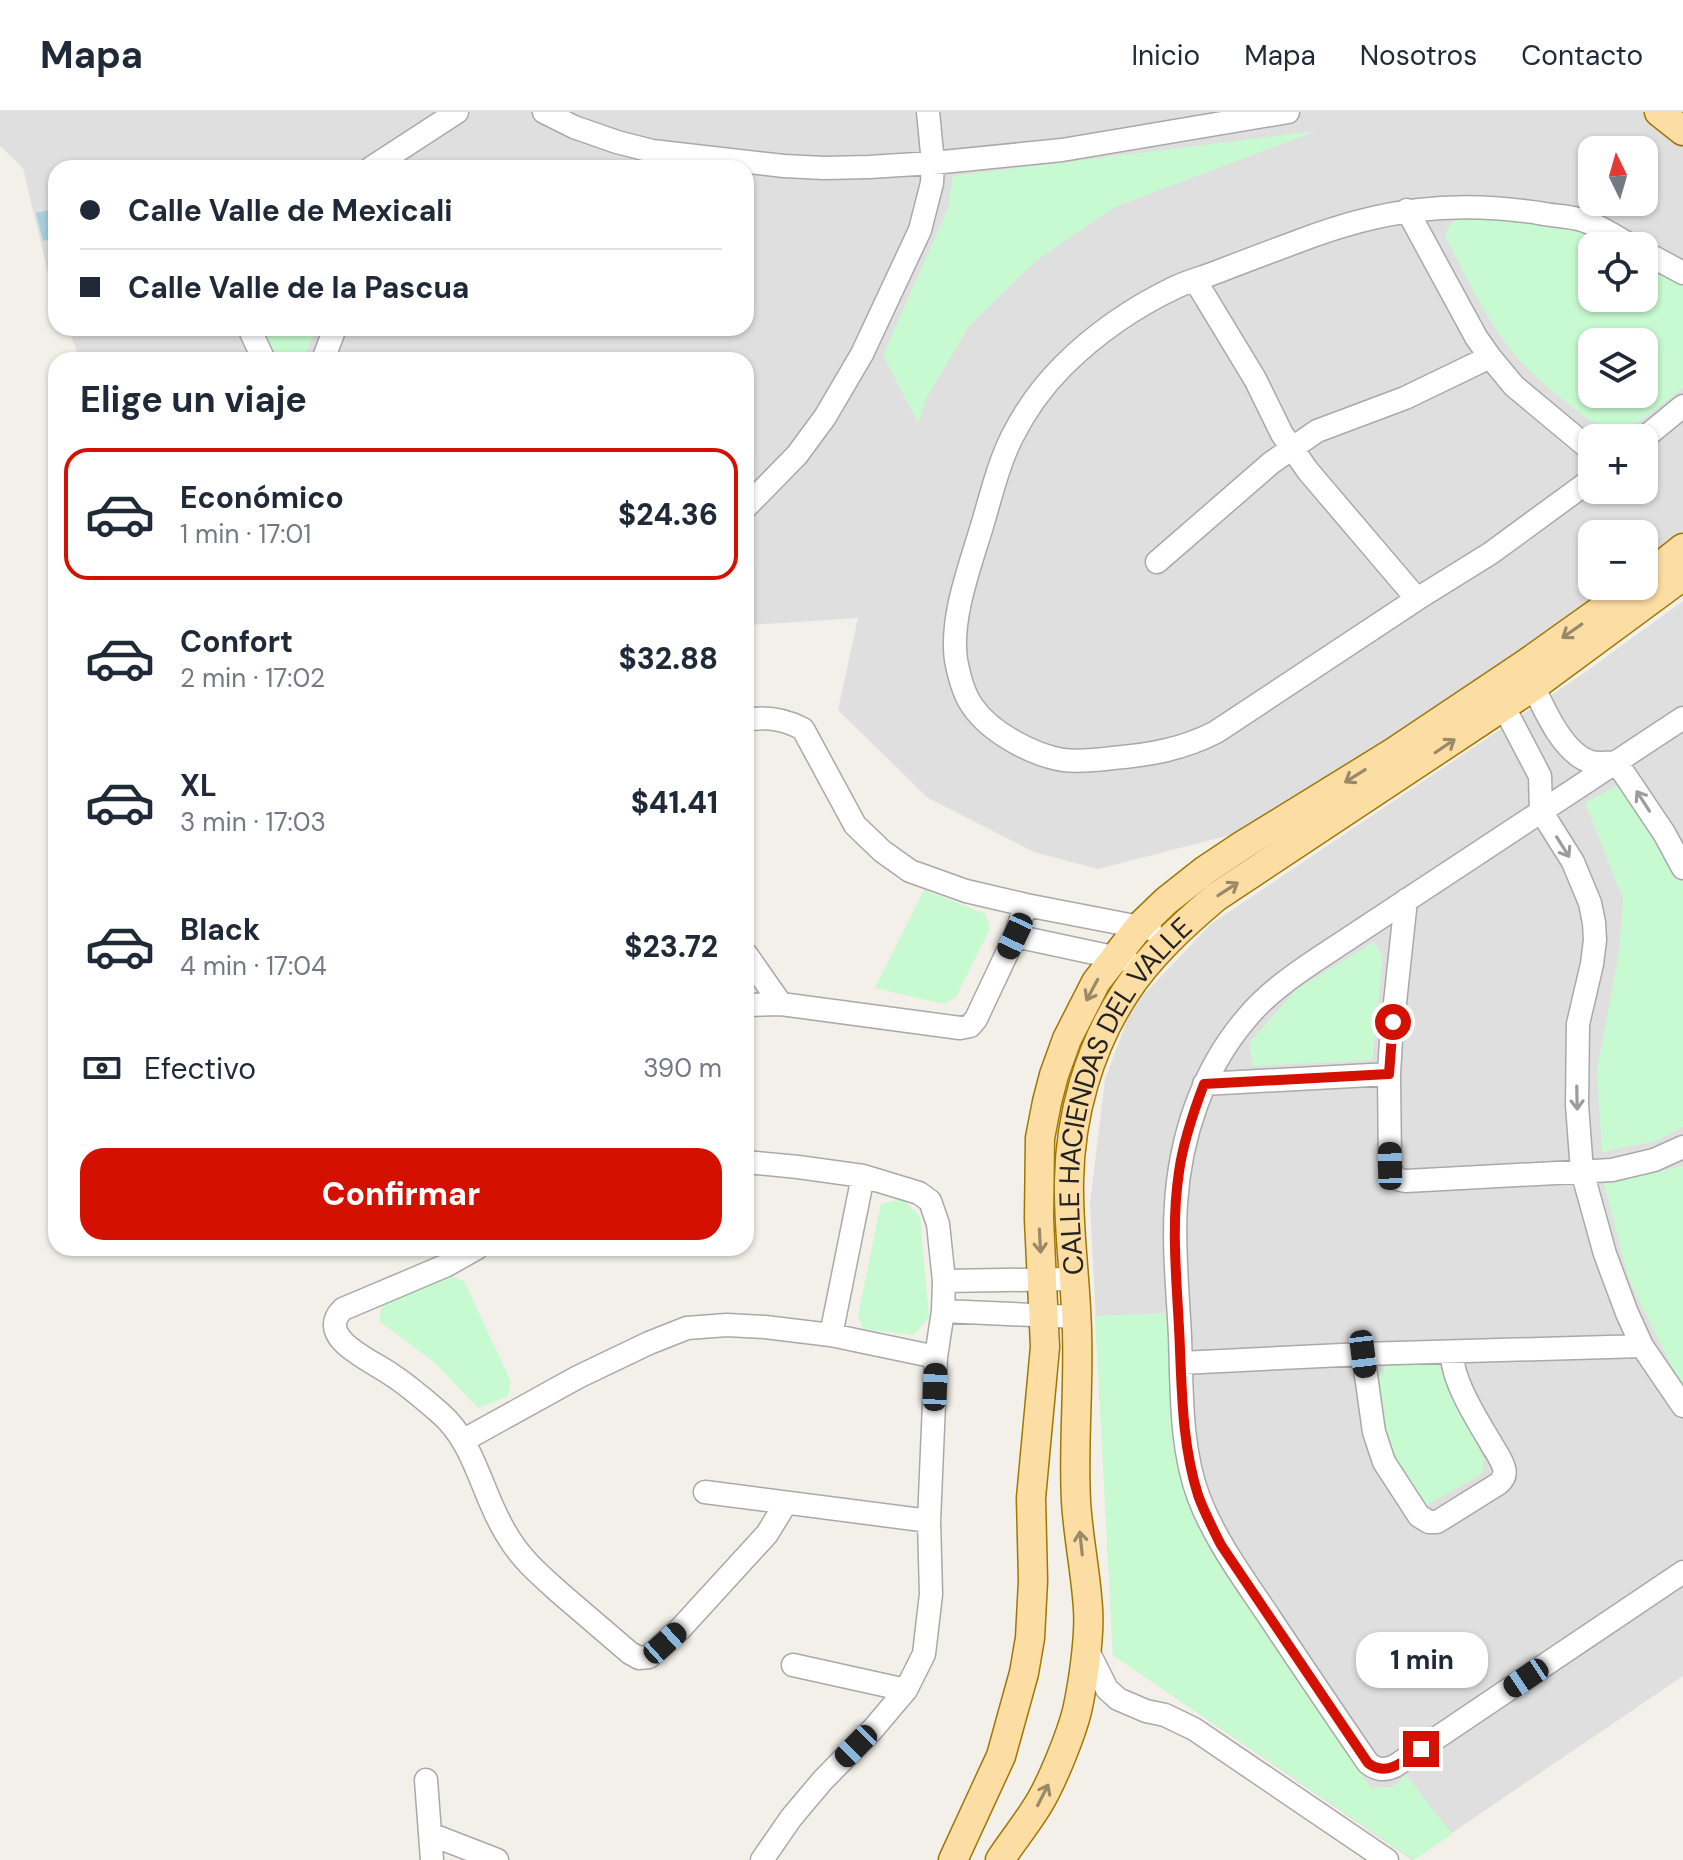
<!DOCTYPE html>
<html lang="es">
<head>
<meta charset="utf-8">
<style>
	:root { --surface:#fff; --page:#f2f2f3; --text:#1f2937; --muted:#747a83; --line:#e0e1e3; --accent:#d41100 }
	body { margin:0; font-family:"DM Sans",sans-serif; background:var(--page); color:var(--text); height:100vh; display:flex; flex-direction:column; font-size:30px; white-space:nowrap }
	* { box-sizing:border-box; margin:0 }
	p { font-size:26px; color:var(--muted) }
	.icon { flex:none; width:44px; height:44px; fill:none; stroke:currentColor; stroke-width:2; stroke-linecap:round; stroke-linejoin:round }
	.map { position:relative; flex:1; overflow:hidden }
	.side { position:absolute; left:48px; top:240px; width:706px; height:904px; display:flex; flex-direction:column; background:var(--surface); border-radius:24px; box-shadow:0 2px 6px #0004 }
	.side>* { flex:none }
	.banner { position:absolute; left:48px; top:48px; width:706px; height:176px; border-radius:24px; box-shadow:0 2px 6px #0004; display:grid; align-content:center; height:176px; padding:0 32px; background:var(--surface) }
	.needle { width:52px; rotate:355deg }
	.controls { position:absolute; left:1578px; top:24px; display:grid; gap:16px }
	.controls a { display:grid; place-items:center; width:80px; height:80px; border-radius:16px; background:var(--surface); box-shadow:0 2px 6px #0004; font-size:40px }
	.end { position:absolute; width:36px; height:36px; margin:-18px; border:10px solid #d41100; background:#fff; box-shadow:0 0 0 4px #fff }
	.from { border-radius:50% }
	.bubble { position:absolute; height:56px; border-radius:24px; background:var(--surface); box-shadow:0 2px 6px #0004; font-size:26px; font-weight:800; line-height:56px; text-align:center }
	.car { position:absolute; width:24px; height:48px; margin:-24px -12px; border-radius:10px; box-shadow:0 0 6px 2px #0007; background:linear-gradient(#222 24%,#8ab4d8 0 40%,#222 0 76%,#8ab4d8 0 86%,#222 0) }
	.banner b { display:flex; align-items:center; gap:28px; height:76px; font-size:30px }
	.banner b+b { border-top:2px solid var(--line) }
	.banner i { width:20px; height:20px; background:var(--text) }
	ul { padding:0; list-style:none }
	li { display:flex; align-items:center; gap:24px; height:132px; margin:0 16px 12px; padding:0 16px; border:4px solid transparent; border-radius:24px }
	li div { flex:1 }
	li b { display:block; font-size:30px }
	li em { font-style:normal; font-weight:800 }
	li.active { border-color:var(--accent) }
	li>.icon { width:72px; height:72px; stroke-width:1.5 }
	h2 { padding:0 32px; font-size:36px; line-height:96px }
	.pay { display:flex; align-items:center; gap:20px; height:88px; padding:0 32px; font-size:30px }
	.pay p { margin-inline-start:auto }
	.button { display:flex; gap:16px; margin-top:auto; padding:16px 32px }
	.button a { flex:1; height:92px; border-radius:24px; background:var(--accent); color:#fff; font-size:32px; font-weight:800; line-height:92px; text-align:center }
	header { display:flex; align-items:center; gap:48px; box-sizing:border-box; height:112px; padding:0 40px; background:var(--surface); border-bottom:2px solid var(--line) }
	header strong { font-size:38px }
	nav { display:flex; gap:44px; margin-inline-start:auto; font-size:28px }
	.map>svg:first-child { display:block }
</style>
</head>
<body>
<header>
<strong>Mapa</strong>
<nav><a>Inicio</a><a>Mapa</a><a>Nosotros</a><a>Contacto</a></nav>
</header>
<div class="map">
<svg width="1683" height="1748" viewBox="0 0 1683 1748">
	<rect width="100%" height="100%" fill="#f2f0e9"/>
	<path fill="#e0dfdf" fill-rule="evenodd" d="M0,0H1650L1683,29V420L1644,451V422H1592V474H1615L1511,555L1238,721L1098,757L1034,740L928,686L838,598L858,506L750,513L746,515V248H80L68,216H746V56H56V184L49,165L23,56L0,34ZM1592,38H1644V90H1592ZM1592,134H1644V186H1592ZM1592,230H1644V282H1592ZM1592,326H1644V378H1592Z
		M1683,489V1564L1412,1748L1113,1543L1090,1092L1105,967L1132,895L1211,812L1584,561Z"/>
	<path fill="#c7fad0" fill-rule="evenodd" d="M1316,19L1115,95L1037,148L969,214L926,287L918,311L883,243L948,96L953,64Z
		M1463,101L1578,117L1614,134H1592V186H1644V149L1683,168V276L1622,323L1613,325C1583,303 1552,281 1526,255C1493,222 1466,165 1445,123L1450,113ZM1592,230H1644V282H1592Z
		M253,216H316L303,248H265Z
		M1627,668L1679,752L1683,770V1015L1656,1029L1602,1040L1597,959L1619,839L1623,787L1585,691Z
		M924,778L986,802L990,817L956,885L944,892L875,876Z
		M1374,830L1383,844L1372,948L1253,954L1249,931L1297,877Z
		M1683,1054V1277L1629,1168L1604,1072Z
		M903,1087L920,1105L929,1205L914,1223L863,1217L858,1203L881,1092Z
		M449,1163L464,1169L511,1270L508,1284L478,1296L434,1250L379,1209L382,1193Z
		M1169,1201L1183,1343L1248,1493L1371,1676L1392,1675L1406,1663L1452,1722L1414,1748L1113,1543L1095,1204Z
		M1418,1251L1439,1254L1484,1348L1482,1362L1425,1394L1406,1367L1385,1328L1377,1284L1378,1263L1386,1254Z"/>
	<path fill="#a9cfdf" d="M50,98L56,119V126L43,129L36,101Z"/>
	<g fill="none" stroke-linecap="round" stroke-linejoin="round">
		<defs>
			<path id="minor" d="M544,0L574,15L617,30L652,39L784,54L824,56L869,55L933,51L1062,38L1288,0
				M371,56L457,0
				M1407,98L1476,225L1490,245L1514,274L1592,339
				M1644,140L1683,161
				M1195,168L1255,267L1282,322L1308,359L1417,487
				M249,216L264,248
				M323,248L335,216
				M1644,326L1683,294
				M1592,367L1491,441L1417,487L1216,620C1183,637 1150,643 1113,646C1097,648 1080,650 1063,648C1033,643 991,621 973,595C964,583 959,564 956,548C950,506 970,454 982,414C991,384 998,353 1012,325C1025,299 1043,274 1063,254C1096,221 1134,195 1176,175C1189,169 1204,165 1217,160C1245,149 1272,139 1299,129C1382,97 1451,88 1539,101C1553,104 1569,104 1582,108C1599,113 1617,126 1632,134
				M746,395L797,343L825,305L862,242L920,118L932,71L933,51L928,0
				M1157,450L1271,351L1317,319L1405,286L1490,245
				M1527,561C1540,587 1560,641 1591,650C1598,652 1609,650 1617,651L1664,721L1683,756
				M1496,580L1540,664L1541,699L1573,750L1590,791L1594,811L1595,828L1592,852L1578,912L1577,993L1582,1059L1605,1142L1627,1201L1642,1234L1683,1294
				M1683,606L1319,846C1292,864 1265,883 1245,908C1202,959 1180,1026 1176,1092C1173,1136 1178,1181 1180,1225C1182,1278 1180,1336 1199,1386C1216,1430 1244,1467 1270,1506C1302,1554 1335,1603 1368,1651C1377,1658 1384,1659 1395,1654L1683,1460
				M746,608C767,604 784,607 803,617L855,713L882,739L910,759L966,779L1026,793L1150,817
				M1406,788L1391,928L1389,962L1390,1054C1393,1065 1396,1068 1406,1069L1612,1058L1654,1048L1683,1035
				M1015,824L1127,848
				M746,842L781,892
				M746,893L781,892L960,916L970,914L976,907L1015,824L1026,793
				M1204,972L1389,962
				M746,1050L798,1055L863,1064L919,1081L930,1089L938,1112L944,1169L943,1199L936,1245
				M477,1136L447,1153L343,1197C313,1226 375,1250 392,1263C409,1274 425,1288 440,1301C476,1332 482,1384 507,1423C521,1447 540,1463 560,1481C583,1501 607,1521 630,1541L639,1546L649,1545L681,1516L767,1422L786,1391
				M944,1169L1074,1167
				M943,1199L1076,1205
				M831,1223L863,1064
				M1363,1242L1374,1320L1384,1350L1419,1404L1429,1410H1437L1498,1372C1503,1368 1506,1363 1504,1356C1502,1348 1496,1340 1492,1333C1478,1309 1451,1268 1452,1240
				M1181,1251L1363,1242L1642,1234
				M464,1328L578,1265L649,1231L687,1216L727,1213L765,1215L831,1223L936,1245L929,1409L931,1482L924,1542L906,1578L873,1617L823,1668L791,1706L762,1748
				M705,1380L929,1409
				M1086,1535L1107,1577L1118,1587L1146,1599L1165,1603L1194,1617L1387,1748
				M793,1553L906,1578
				M426,1668L432,1748
				M430,1722L497,1748"/>
			<g id="major">
				<path d="M1659,0L1683,19"/>
				<path d="M1644,467L1683,436"/>
				<path d="M953,1748L1001,1644L1024,1561L1030,1526L1033,1469L1031,1386L1045,1235L1039,1107L1040,1026L1047,990L1054,963L1067,927L1096,870L1139,815L1166,789L1204,759L1243,733L1394,640L1524,553L1635,474"/>
				<path id="s1" d="M1000,1748C1013,1728 1029,1709 1041,1688C1053,1667 1071,1623 1077,1599C1083,1572 1090,1524 1088,1497C1086,1461 1078,1425 1076,1389C1073,1333 1079,1277 1077,1220C1076,1170 1068,1119 1069,1069C1070,1004 1089,936 1125,881C1149,844 1183,813 1216,785L1534,574L1683,464"/>
			</g>
		</defs>
		<use href="#minor" stroke="#a9a9a9" stroke-width="25"/>
		<use href="#major" stroke="#a07800" stroke-width="31"/>
		<use href="#minor" stroke="#fff" stroke-width="22"/>
		<use href="#major" stroke="#fcdda3" stroke-width="28"/>
	</g>
	<defs><path id="oneway-shaft" d="M-6 0H5M1.5-3L5.5 0L1.5 3" fill="none" stroke-width="1.6" stroke-linecap="round" stroke-linejoin="round" transform="scale(2)"/></defs>
	<g stroke="#9a8969">
		<use href="#oneway-shaft" transform="translate(1572 519) rotate(145)"/>
		<use href="#oneway-shaft" transform="translate(1445 634) rotate(-34)"/>
		<use href="#oneway-shaft" transform="translate(1355 664) rotate(148)"/>
		<use href="#oneway-shaft" transform="translate(1228 777) rotate(-33)"/>
		<use href="#oneway-shaft" transform="translate(1092 878) rotate(118)"/>
		<use href="#oneway-shaft" transform="translate(1040 1129) rotate(87)"/>
		<use href="#oneway-shaft" transform="translate(1081 1431) rotate(-96)"/>
		<use href="#oneway-shaft" transform="translate(1043 1683) rotate(-63)"/>
	</g>
	<g stroke="#9c9c9c">
		<use href="#oneway-shaft" transform="translate(1643 689) rotate(-123)"/>
		<use href="#oneway-shaft" transform="translate(1563 735) rotate(58)"/>
		<use href="#oneway-shaft" transform="translate(1577 986) rotate(89)"/>
	</g>
	<g fill="none" stroke-linecap="round" stroke-linejoin="round">
		<path stroke="#d41100" stroke-width="10" d="M1393,910L1389,962L1204,972C1193,1001 1183,1030 1179,1060C1170,1119 1178,1179 1180,1238C1182,1286 1183,1336 1198,1383C1204,1400 1213,1417 1221,1433L1368,1651C1387,1666 1405,1648 1421,1637"/>
	</g>
	<g text-anchor="middle" stroke-width="7" stroke-linejoin="round" paint-order="stroke">
		<g font-size="28" fill="#222" stroke="#fff">
			<text dy="10" stroke="none"><textPath href="#s1" startOffset="800">CALLE HACIENDAS DEL VALLE</textPath></text>
		</g>
	</g>
</svg>
<div class="controls">
<a><svg class="needle" viewBox="-14 -14 28 28"><path d="M0-13l5 13h-10z" fill="#e53935"/><path d="M0 13l5-13h-10z" fill="#747a83"/></svg></a>
<a><svg class="icon" aria-label="locate" viewBox="0 0 24 24"><circle cx="12" cy="12" r="6"/><path d="M12 2v4M12 18v4M2 12h4M18 12h4"/></svg></a>
<a><svg class="icon" aria-label="layers" viewBox="0 0 24 24"><path d="M12 4l9 5-9 5-9-5zM3 14l9 5 9-5"/></svg></a>
<a>+</a>
<a>−</a>
</div>
<i class="end from" style="left:1393px;top:910px"></i>
<i class="end" style="left:1421px;top:1637px"></i>
<div class="bubble" style="left:1356px;top:1520px;width:132px">1 min</div>
<i class="car" style="left:1015px;top:824px;rotate:205deg"></i>
<i class="car" style="left:1390px;top:1054px;rotate:359deg"></i>
<i class="car" style="left:1363px;top:1242px;rotate:173deg"></i>
<i class="car" style="left:935px;top:1275px;rotate:2deg"></i>
<i class="car" style="left:665px;top:1531px;rotate:48deg"></i>
<i class="car" style="left:1526px;top:1566px;rotate:236deg"></i>
<i class="car" style="left:856px;top:1634px;rotate:225deg"></i>
<div class="banner">
<b><i class="from"></i>Calle Valle de Mexicali</b>
<b><i></i>Calle Valle de la Pascua</b>
</div>
<section class="side">
<h2>Elige un viaje</h2>
<ul>
<li class="active"><svg class="icon" aria-label="car" viewBox="0 0 24 24"><path d="M5 17H2v-5l4-1 3-4h7l3 4 3 1v5h-3M9 17h6M6 11h13"/><circle cx="7" cy="17" r="2"/><circle cx="17" cy="17" r="2"/></svg><div><b>Económico</b><p>1 min · 17:01</p></div><em>$24.36</em></li>
<li><svg class="icon" aria-label="car" viewBox="0 0 24 24"><path d="M5 17H2v-5l4-1 3-4h7l3 4 3 1v5h-3M9 17h6M6 11h13"/><circle cx="7" cy="17" r="2"/><circle cx="17" cy="17" r="2"/></svg><div><b>Confort</b><p>2 min · 17:02</p></div><em>$32.88</em></li>
<li><svg class="icon" aria-label="car" viewBox="0 0 24 24"><path d="M5 17H2v-5l4-1 3-4h7l3 4 3 1v5h-3M9 17h6M6 11h13"/><circle cx="7" cy="17" r="2"/><circle cx="17" cy="17" r="2"/></svg><div><b>XL</b><p>3 min · 17:03</p></div><em>$41.41</em></li>
<li><svg class="icon" aria-label="car" viewBox="0 0 24 24"><path d="M5 17H2v-5l4-1 3-4h7l3 4 3 1v5h-3M9 17h6M6 11h13"/><circle cx="7" cy="17" r="2"/><circle cx="17" cy="17" r="2"/></svg><div><b>Black</b><p>4 min · 17:04</p></div><em>$23.72</em></li>
</ul>
<div class="pay"><svg class="icon" aria-label="cash" viewBox="0 0 24 24"><path d="M3 7h18v10H3z"/><circle cx="12" cy="12" r="2"/></svg>Efectivo<p>390 m</p></div>
<div class="button"><a>Confirmar</a></div>
</section>
</div>
</body>
</html>
